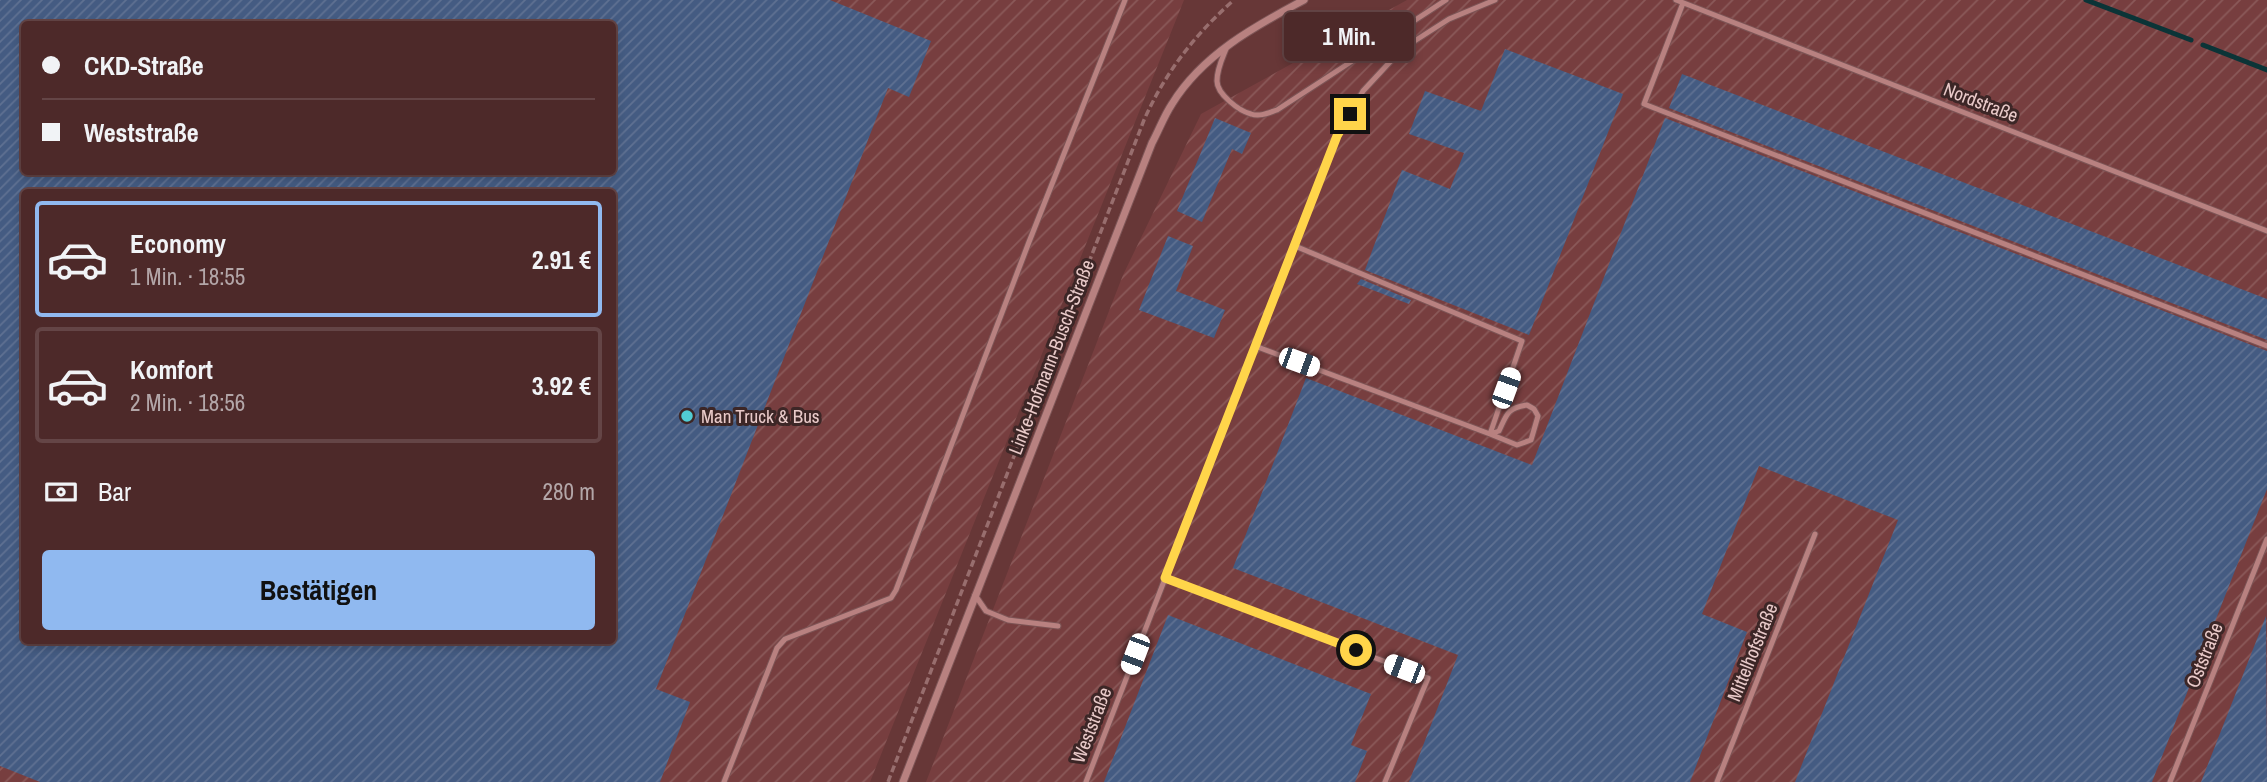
<!DOCTYPE html>
<html lang="de">
<head>
<meta charset="utf-8">
<style>
	:root { --surface:#4d2929; --page:#573535; --text:#f1f3f6; --muted:#b3a6a8; --line:#644546; --accent:#90b9f0 }
	body { margin:0; font-family:"Archivo Narrow",sans-serif; background:var(--page); color:var(--text); height:100vh; display:flex; flex-direction:column; font-size:26px; white-space:nowrap }
	* { box-sizing:border-box; margin:0 }
	p { font-size:23px; color:var(--muted) }
	.icon { flex:none; width:38px; height:38px; fill:none; stroke:currentColor; stroke-width:2; stroke-linecap:round; stroke-linejoin:round }
	.map { position:relative; flex:1; overflow:hidden }
	.side { position:absolute; left:21px; top:189px; width:595px; height:455px; display:flex; flex-direction:column; background:var(--surface); border-radius:7px; box-shadow:0 4px 10px #0003,0 0 0 2px var(--line) }
	.side>* { flex:none }
	.top-card { position:absolute; left:21px; top:21px; width:595px; height:154px; border-radius:7px; box-shadow:0 4px 10px #0003,0 0 0 2px var(--line); display:grid; align-content:center; height:154px; padding:0 21px; background:var(--surface) }
	.end { position:absolute; width:32px; height:32px; margin:-16px; border:9px solid #ffd54a; background:#111; box-shadow:0 0 0 4px #111 }
	.from { border-radius:50% }
	.bubble { position:absolute; height:49px; border-radius:7px; background:var(--surface); box-shadow:0 4px 10px #0003,0 0 0 2px var(--line); font-size:23px; font-weight:800; line-height:49px; text-align:center }
	.car { position:absolute; width:21px; height:42px; margin:-21px -10px; border-radius:9px; box-shadow:0 0 5px 2px #0007; background:linear-gradient(#fff 24%,#345 0 40%,#fff 0 76%,#345 0 86%,#fff 0) }
	.top-card b { display:flex; align-items:center; gap:24px; height:66px; font-size:26px }
	.top-card b+b { border-top:2px solid var(--line) }
	.top-card i { width:18px; height:18px; background:var(--text) }
	ul { padding:12px 0 0; list-style:none }
	li { display:flex; align-items:center; gap:21px; height:116px; margin:0 14px 10px; padding:0 7px; border:4px solid var(--line); border-radius:7px }
	li div { flex:1 }
	li b { display:block; font-size:26px }
	li em { font-style:normal; font-weight:800 }
	li.selected { border-color:var(--accent) }
	li>.icon { width:63px; height:63px; stroke-width:1.5 }
	.pay { display:flex; align-items:center; gap:18px; height:77px; padding:0 21px; font-size:26px }
	.pay p { margin-inline-start:auto }
	.primary-button { display:flex; gap:14px; margin-top:auto; padding:14px 21px }
	.primary-button a { flex:1; height:80px; border-radius:7px; background:var(--accent); color:#111; font-size:28px; font-weight:800; line-height:80px; text-align:center }
	.map>svg:first-child { display:block }
</style>
</head>
<body>
<div class="map">
<svg width="2267" height="782" viewBox="0 0 2267 782">
	<defs>
		<pattern id="industrial-furrows" width="10" height="10" patternUnits="userSpaceOnUse" patternTransform="scale(1.75)"><rect width="10" height="10" fill="#773e3f"/><path d="M-1 1l2-2M0 10L10 0M9 11l2-2" fill="none" stroke="#8a5959"/></pattern>
		<pattern id="building-hatch" width="6" height="6" patternUnits="userSpaceOnUse" patternTransform="scale(1.75)"><rect width="6" height="6" fill="#445b82"/><path d="M-1 1l2-2M0 6l6-6M5 7l2-2" fill="none" stroke="#5f7192"/></pattern>
	</defs>
	<rect width="100%" height="100%" fill="#673737"/>
	<path fill="url(#industrial-furrows)" fill-rule="evenodd" d="M0,0H1184L870,782H0ZM24,24H612V172H24ZM24,192H612V640H24Z
		M1407,0H2267V782H926L1123,275L1201,114Z"/>
	<g fill="none" stroke-linecap="round" stroke-linejoin="round">
		<path stroke="#0b3437" stroke-width="5" d="M2086,0L2191,40
			M2203,45L2267,70"/>
	</g>
	<path fill="url(#building-hatch)" fill-rule="evenodd" d="M0,0H830L931,41L909,97L888,88L656,689L690,702L660,782H40L0,766ZM24,24H612V172H24ZM24,192H612V640H24Z
		M1505,49L1623,94L1529,335L1365,270L1402,170L1450,189L1464,153L1409,134L1425,91L1481,111Z
		M1682,74L2267,299V340L1669,108Z
		M1215,118L1251,133L1242,154L1232,149L1202,222L1177,211Z
		M1665,118L2267,351V489L2152,782H1795L1898,520L1759,466L1702,614L1747,632L1690,782H1409L1458,655L1233,568L1306,378L1532,465Z
		M1168,236L1193,246L1176,291L1225,310L1214,338L1139,310Z
		M1361,279L1411,300L1409,304L1357,284Z
		M1168,615L1371,694L1351,745L1367,751L1355,782H1104Z
		M2266,616L2267,782H2201Z"/>
	<g fill="none" stroke-linecap="round" stroke-linejoin="round">
		<defs>
			<path id="lane" d="M1676,0L2267,231
				M1683,3L1644,104L2267,346
				M1226,49C1222,59 1217,69 1217,81C1217,94 1239,111 1251,114C1260,117 1268,113 1277,110L1446,0
				M1255,346L1490,434L1522,341L1295,246
				M1527,405L1534,409L1538,416L1531,440L1517,445L1490,434L1499,431C1507,414 1507,408 1527,405Z
				M1165,578L1428,678L1385,782
				M975,595L986,611L1008,620L1058,626
				M724,782L777,648L785,639L891,598L896,590L1029,242L1125,0
				M1086,782L1337,136L1363,91L1402,49L1449,19L1495,0
				M1717,782L1815,534
				M2170,782L2267,539"/>
			<path id="street" d="M903,782L1152,143C1159,130 1164,116 1172,104C1202,55 1255,26 1304,0"/>
		</defs>
		<use href="#lane" stroke="#7c5455" stroke-width="7"/>
		<use href="#street" stroke="#7c5455" stroke-width="9"/>
		<path stroke="#986e6e" stroke-width="3.5" stroke-dasharray="7 3.5" stroke-linecap="butt" d="M888,782L1144,120C1165,73 1195,34 1234,0"/>
		<use href="#lane" stroke="#b88180" stroke-width="5"/>
		<use href="#street" stroke="#b88180" stroke-width="7"/>
	</g>
	<g fill="none" stroke-linecap="round" stroke-linejoin="round">
		<path stroke="#ffd54a" stroke-width="9" d="M1350,114L1337,136L1165,578L1356,650"/>
	</g>
	<circle fill="#51ccd3" stroke="#3c2626" stroke-width="2.5" cx="687" cy="416" r="7"/>
	<g text-anchor="middle" stroke-width="6" stroke-linejoin="round" paint-order="stroke">
		<g font-size="19" fill="#e9cac9" stroke="#3c2626">
			<text transform="translate(1981 102) rotate(21)" y="7">Nordstraße</text>
			<text transform="translate(1051 357) rotate(-69)" y="7">Linke-Hofmann-Busch-Straße</text>
			<text transform="translate(1752 652) rotate(-68)" y="7">Mittelhofstraße</text>
			<text transform="translate(2204 655) rotate(-68)" y="7">Oststraße</text>
			<text transform="translate(1091 725) rotate(-69)" y="7">Weststraße</text>
		</g>
		<g font-size="19" fill="#e9cac9" stroke="#3c2626" text-anchor="start">
			<text x="701" y="423">Man Truck &amp; Bus</text>
		</g>
	</g>
</svg>
<i class="end from" style="left:1356px;top:650px"></i>
<i class="end" style="left:1350px;top:114px"></i>
<div class="bubble" style="left:1284px;top:12px;width:130px">1 Min.</div>
<i class="car" style="left:1299px;top:362px;rotate:110deg"></i>
<i class="car" style="left:1506px;top:388px;rotate:20deg"></i>
<i class="car" style="left:1135px;top:654px;rotate:201deg"></i>
<i class="car" style="left:1404px;top:669px;rotate:291deg"></i>
<div class="top-card">
<b><i class="from"></i>CKD-Straße</b>
<b><i></i>Weststraße</b>
</div>
<section class="side">
<ul>
<li class="selected"><svg class="icon" aria-label="car" viewBox="0 0 24 24"><path d="M5 17H2v-5l4-1 3-4h7l3 4 3 1v5h-3M9 17h6M6 11h13"/><circle cx="7" cy="17" r="2"/><circle cx="17" cy="17" r="2"/></svg><div><b>Economy</b><p>1 Min. · 18:55</p></div><em>2.91 €</em></li>
<li><svg class="icon" aria-label="car" viewBox="0 0 24 24"><path d="M5 17H2v-5l4-1 3-4h7l3 4 3 1v5h-3M9 17h6M6 11h13"/><circle cx="7" cy="17" r="2"/><circle cx="17" cy="17" r="2"/></svg><div><b>Komfort</b><p>2 Min. · 18:56</p></div><em>3.92 €</em></li>
</ul>
<div class="pay"><svg class="icon" aria-label="cash" viewBox="0 0 24 24"><path d="M3 7h18v10H3z"/><circle cx="12" cy="12" r="2"/></svg>Bar<p>280 m</p></div>
<div class="primary-button"><a>Bestätigen</a></div>
</section>
</div>
</body>
</html>
